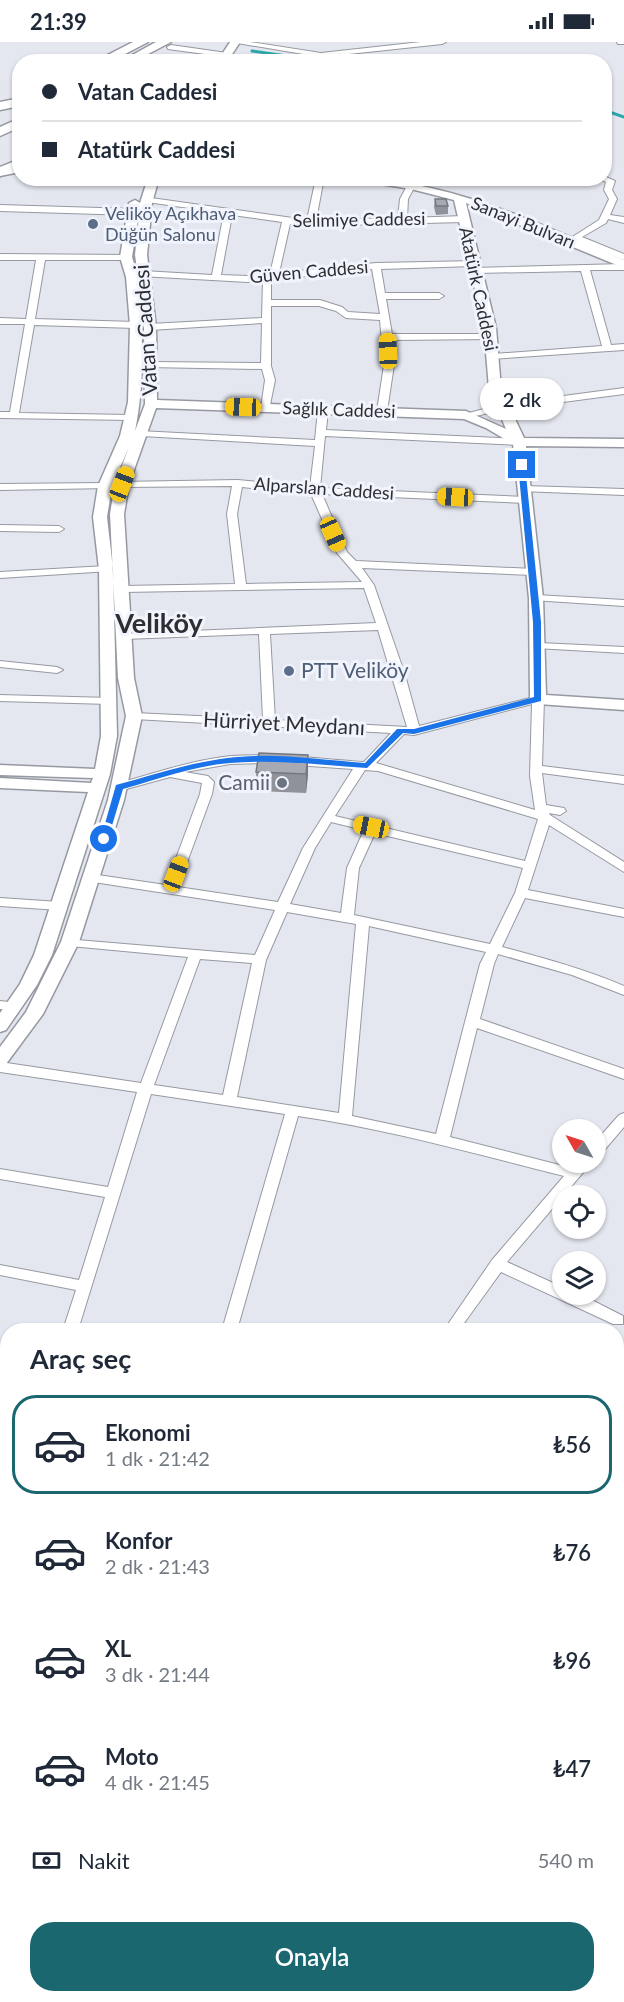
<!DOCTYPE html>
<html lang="tr">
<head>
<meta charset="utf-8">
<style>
	:root { --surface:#fff; --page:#f2f2f3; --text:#1f2937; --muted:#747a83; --line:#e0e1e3; --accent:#1b6770 }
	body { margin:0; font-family:Lato,sans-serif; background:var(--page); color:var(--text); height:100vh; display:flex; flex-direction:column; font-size:22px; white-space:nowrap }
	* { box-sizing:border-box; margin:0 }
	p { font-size:20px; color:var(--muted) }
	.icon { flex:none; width:33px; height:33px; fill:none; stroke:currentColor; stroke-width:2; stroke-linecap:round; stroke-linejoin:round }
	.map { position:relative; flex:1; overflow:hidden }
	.details { position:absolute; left:0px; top:1281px; width:624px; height:680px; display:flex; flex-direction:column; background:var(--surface); border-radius:24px 24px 0 0; box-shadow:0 2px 4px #0004 }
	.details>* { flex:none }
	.guide { position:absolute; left:12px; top:12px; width:600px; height:132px; border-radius:24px; box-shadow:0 2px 4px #0004; display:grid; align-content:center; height:132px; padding:0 30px; background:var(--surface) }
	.needle { width:39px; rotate:309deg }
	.fabs { position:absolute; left:552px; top:1077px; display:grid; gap:12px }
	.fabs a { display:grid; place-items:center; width:54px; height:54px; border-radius:50%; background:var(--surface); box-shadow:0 2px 4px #0004; font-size:30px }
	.end { position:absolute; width:27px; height:27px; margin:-14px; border:8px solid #1a73e8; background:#fff; box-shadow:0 0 0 3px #fff }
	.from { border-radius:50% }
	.bubble { position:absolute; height:42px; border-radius:21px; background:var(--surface); box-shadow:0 2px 4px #0004; font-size:20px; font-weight:600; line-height:42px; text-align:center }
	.car { position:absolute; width:18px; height:36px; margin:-18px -9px; border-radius:8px; box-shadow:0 0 4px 2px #0007; background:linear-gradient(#f5c518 24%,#345 0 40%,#f5c518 0 76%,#345 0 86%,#f5c518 0) }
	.guide b { display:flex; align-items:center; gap:21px; height:57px; font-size:22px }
	.guide b+b { border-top:2px solid var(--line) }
	.guide i { width:15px; height:15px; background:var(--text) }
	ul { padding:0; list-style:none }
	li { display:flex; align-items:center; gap:18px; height:99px; margin:0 12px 9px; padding:0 18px; border:3px solid transparent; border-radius:24px }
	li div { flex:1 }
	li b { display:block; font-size:22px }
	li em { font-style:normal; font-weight:600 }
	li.active { border-color:var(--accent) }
	li>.icon { width:54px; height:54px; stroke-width:1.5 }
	h2 { padding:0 30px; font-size:27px; line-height:72px }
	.pay { display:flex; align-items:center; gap:15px; height:66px; padding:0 30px; font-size:22px }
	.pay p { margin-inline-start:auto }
	.action { display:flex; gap:12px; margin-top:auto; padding:12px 30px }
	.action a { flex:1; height:69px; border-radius:24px; background:var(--accent); color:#fff; font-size:24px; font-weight:600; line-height:69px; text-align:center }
	.status { display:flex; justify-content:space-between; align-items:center; height:42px; padding:0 30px; background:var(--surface); direction:ltr }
	.status svg { height:16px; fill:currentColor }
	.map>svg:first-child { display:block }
</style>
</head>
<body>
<div class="status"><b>21:39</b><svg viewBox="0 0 49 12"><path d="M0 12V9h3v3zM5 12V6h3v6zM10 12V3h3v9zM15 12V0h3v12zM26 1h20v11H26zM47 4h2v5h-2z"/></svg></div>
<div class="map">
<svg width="624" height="1960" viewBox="0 0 624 1960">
	<rect width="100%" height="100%" fill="#e4e7ef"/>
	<path fill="#c4d6a2" d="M0,1564L8,1566V1791L0,1804Z"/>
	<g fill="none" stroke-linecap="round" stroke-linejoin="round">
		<path stroke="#2ca8aa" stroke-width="3" d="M252,9L328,20
			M604,68L624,75"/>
		<defs>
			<path id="street" d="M231,0H250L321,11L421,0H446L442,2L321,15Z
				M617,0H624V2H618Z
				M171,3L227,11L231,13L227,15L168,7L167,5Z
				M604,134L615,139L612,148L617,157L610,173L624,175V181L608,177L606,181L582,195L624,212V218L576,199L570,202L566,199L599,178L609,157L604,148L606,140L597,136H604Z
				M316,136H324L316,178L398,176L400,157L408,142L411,141L415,144L408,157L407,176L464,174L468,177L464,180L303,184L290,182L279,231L376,221L477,219L478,221L474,224L381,227L385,251H439L444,254L439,257H386L392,292H491L494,293V297L393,298L394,323L387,369L382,372L377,369L384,323L380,278L346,276L336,269L319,264H271V324L275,338L269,368L261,366L265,338L262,327L147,325V321L150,320L261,321L262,281L150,288L145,285L150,282L262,276L263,238L248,240L140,234L139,232L143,229L212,233L224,171L147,160L144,159V155L307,178ZM232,173L282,180L270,232L248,234L221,233ZM372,227L380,272L348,270L342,265L320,258H271V238Z
				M0,163L133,167L137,170L133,173L0,169Z
				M0,212L129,213L130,215L126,218H45L35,277L136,280L141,283L136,286L34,283L19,371L129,373L134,376L132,378L0,376V370H10L25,282H0V276L26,277L36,218H0Z
				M624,222V228H590L611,303L624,302V308L490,317V313L493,312L602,304L581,229L476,231L472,228L473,226Z
				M624,346V352L503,368L466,376L461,373L503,362Z
				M323,365L328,368L326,388L519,397L524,400L519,403L325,394L320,446L526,455L531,458L526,461L322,452L347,510L356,519L533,527L538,530L533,533L362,526L374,543L405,633L419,684L538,654L544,657L542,724L624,734V742L542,731L546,763L564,766L566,769L560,773L549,771L550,773L624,820V830L549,783L528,848L624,867V875L525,856L502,905C543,916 584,927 624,944V953L572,933L498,912L494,922L480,977L624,1027V1037L477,986L450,1095L571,1126L576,1120H592L507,1220L562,1245V1252H580L623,1274V1282H613L501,1230L459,1288H444L492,1218L564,1134C476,1112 388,1087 298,1074L237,1288H222L285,1072L151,1052L78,1288H63L76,1248L0,1233V1223L79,1238L105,1155L0,1137V1127L108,1145L137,1050L0,1030V1020L141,1041L188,915L70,904L63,900L65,897L255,913L275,868L87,839L85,836L87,833L91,832L166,843L200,752L202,741L170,735L119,749L115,748L113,745L115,742C153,732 191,718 231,714C275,711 320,717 364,720L391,691L134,677L128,674L134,671L263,677L259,592L124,597L118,594L120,592L376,581L364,546L123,550L118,547L123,544L235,542L227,472L232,444L122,445L117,442L118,440L238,438L310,445L315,404L142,394L139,393V389L315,398L318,368ZM242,445L311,452L337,511L362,540L246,542L237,472ZM378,588L407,685L275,678L270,592ZM532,662L530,734L535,768L376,721L404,692L414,693ZM267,721L353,727L303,806L278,860L178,845L212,752L214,740L208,734L185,730L230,722ZM365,728L378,729L538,777L525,819L335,774ZM331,780L364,788L347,826L341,871L290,862L315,806ZM375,791L523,826L515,851L490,902L354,873L359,826ZM287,870L356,882L339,1071L237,1055L266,918ZM369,884L486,910L480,922L436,1092L352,1074ZM200,917L252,921L223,1053L154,1043Z
				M105,441L110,444L109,446L0,448V442Z
				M524,444L624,447V453L520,449L519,447Z
				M0,483L59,484L64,487L59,490L0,489Z
				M106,524L110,525V529L0,536V530Z
				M536,553L624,558V564L532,558V554Z
				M539,601L624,605V611L535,606V602Z
				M0,619L57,625L63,628L57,631L0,625Z
				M0,653L110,656L116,659L110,662L0,659Z
				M0,856L59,860L65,864L59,868L0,864Z
				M0,959L18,961L20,964L13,968L0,967Z
				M624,1071V1085L601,1112L596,1113V1099L619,1073Z
				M616,1304L624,1307V1320L616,1317Z
				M0,1361L8,1362V1374L0,1373Z
				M8,1412V1425L0,1426V1414Z
				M624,1542V1560L616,1564V1546Z"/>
			<path id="secondary" d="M230,0H240L227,20H217Z
				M20,124V130L0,134V128Z
				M148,136H159L152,161L147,213L156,285L157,358L466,369L506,387L489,347L484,286L454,158L411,147L344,136C447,136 531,179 624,218V226L466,161L496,286L501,347L524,396L624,397V405L526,404L543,556L546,653L624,658V668L538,662L530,657L529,556L513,402L486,386L464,377L156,366L129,442L124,472L134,636L142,674L124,758L79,900L43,972L6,1022L0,1024V1005L26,970L61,900L108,758L126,674L118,636L110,472L115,442L129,405L112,444L107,475L113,527L117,694L110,732L52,913L37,943L6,988L0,990V971L20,942L34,913L88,750L0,746V736L91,741L93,736L0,733V723L95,727L101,694L99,527L93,475L98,444L120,394L128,360L130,283L126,235L120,215L129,161L135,158L140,161ZM140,165L135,213L138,234L132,215ZM138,238L144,285L145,362L135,389C145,340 143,289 138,238Z"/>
			<path id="primary" d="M133,0H148L110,20H94Z
				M156,0H171L135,19L125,17Z
				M20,56V64L0,68V60Z
				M20,76V85L0,94V85Z
				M20,117V126L0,134V125Z"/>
		</defs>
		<use href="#street" stroke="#9699a1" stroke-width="2"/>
		<use href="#secondary" stroke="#9699a1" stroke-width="3"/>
		<use href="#primary" stroke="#9699a1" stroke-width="3"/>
		<use href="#street" fill="#fff" fill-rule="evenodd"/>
		<use href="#secondary" fill="#fff" fill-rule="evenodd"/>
		<use href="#primary" fill="#fff" fill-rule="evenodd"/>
	</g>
	<path fill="#909299" d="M435,157L448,164V172L436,173L434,165Z
		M256,730L308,732L306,751L257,749Z"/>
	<path fill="#75777d" d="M308,713V732L306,751V732Z"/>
	<path fill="#a7aab2" stroke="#75777d" stroke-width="1.5" d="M435,157H446L448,164H436Z
		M259,711L308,713L306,732L256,730Z"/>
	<path fill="#1a73e8" d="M522,421L525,423L541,580V659L414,692L403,691L367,726C322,723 275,717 230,721C193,724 158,737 123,747L108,797L100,799L116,743C153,733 189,721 227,716C273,710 320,718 365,721L397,687H414L534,655L533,580L518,423Z"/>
	<g fill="#5c6f8a" stroke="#f1f4fd" stroke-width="2">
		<circle cx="93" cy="182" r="6"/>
		<circle cx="289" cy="629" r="6"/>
	</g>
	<circle fill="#6b7280" stroke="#f1f4fd" stroke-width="2" cx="282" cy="741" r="6"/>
	<g text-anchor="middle" stroke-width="6" stroke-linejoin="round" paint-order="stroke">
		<g font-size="18" fill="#4e5e75" stroke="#f1f4fd" text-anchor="start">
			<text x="105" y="178">Veliköy Açıkhava<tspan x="105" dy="21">Düğün Salonu</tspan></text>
		</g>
		<g font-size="18" fill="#2d2e31" stroke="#f1f4fd">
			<text transform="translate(359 178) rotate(-1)" y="6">Selimiye Caddesi</text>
			<text transform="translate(523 181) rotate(22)" y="6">Sanayi Bulvarı</text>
			<text transform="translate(309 230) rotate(-5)" y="6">Güven Caddesi</text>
			<text transform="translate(478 247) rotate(78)" y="6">Atatürk Caddesi</text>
			<text transform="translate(339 368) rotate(2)" y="6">Sağlık Caddesi</text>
			<text transform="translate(324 447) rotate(4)" y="6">Alparslan Caddesi</text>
		</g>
		<g font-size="21" fill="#2d2e31" stroke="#f1f4fd">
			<text transform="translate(146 288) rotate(-94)" y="7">Vatan Caddesi</text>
			<text transform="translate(284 682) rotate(3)" y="7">Hürriyet Meydanı</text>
		</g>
		<g font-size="21" fill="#4e5e75" stroke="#f1f4fd" text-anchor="start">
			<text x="301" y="636">PTT Veliköy</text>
		</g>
		<g font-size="21" fill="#5b616d" stroke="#f1f4fd" text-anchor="end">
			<text x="270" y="748">Camii</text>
		</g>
		<g font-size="27" font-weight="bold" fill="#2d2e31" stroke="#f1f4fd">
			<text x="159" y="591">Veliköy</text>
		</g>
	</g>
</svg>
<div class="fabs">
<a><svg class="needle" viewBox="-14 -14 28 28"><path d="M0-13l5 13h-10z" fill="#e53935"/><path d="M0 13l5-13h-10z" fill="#747a83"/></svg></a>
<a><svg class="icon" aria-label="locate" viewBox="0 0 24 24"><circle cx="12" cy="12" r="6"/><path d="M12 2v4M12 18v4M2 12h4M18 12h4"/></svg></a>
<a><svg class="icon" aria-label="layers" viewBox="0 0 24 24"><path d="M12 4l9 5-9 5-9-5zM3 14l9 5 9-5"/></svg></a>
</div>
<i class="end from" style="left:104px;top:797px"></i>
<i class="end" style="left:522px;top:423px"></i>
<div class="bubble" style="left:480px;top:336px;width:84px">2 dk</div>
<i class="car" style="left:388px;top:309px;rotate:358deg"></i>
<i class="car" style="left:243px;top:365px;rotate:272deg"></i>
<i class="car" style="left:122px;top:442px;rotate:21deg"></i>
<i class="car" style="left:455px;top:455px;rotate:273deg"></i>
<i class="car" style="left:333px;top:492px;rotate:156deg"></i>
<i class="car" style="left:371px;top:785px;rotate:282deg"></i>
<i class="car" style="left:176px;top:832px;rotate:21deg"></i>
<div class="guide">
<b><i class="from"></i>Vatan Caddesi</b>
<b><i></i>Atatürk Caddesi</b>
</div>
<section class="details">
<h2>Araç seç</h2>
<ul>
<li class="active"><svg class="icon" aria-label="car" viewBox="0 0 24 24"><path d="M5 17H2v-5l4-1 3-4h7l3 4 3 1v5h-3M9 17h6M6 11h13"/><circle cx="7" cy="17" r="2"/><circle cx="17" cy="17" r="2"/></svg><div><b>Ekonomi</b><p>1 dk · 21:42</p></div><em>₺56</em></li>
<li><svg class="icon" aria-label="car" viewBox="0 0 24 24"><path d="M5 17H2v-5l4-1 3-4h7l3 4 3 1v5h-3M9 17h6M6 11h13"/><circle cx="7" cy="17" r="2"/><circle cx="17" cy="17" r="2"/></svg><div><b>Konfor</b><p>2 dk · 21:43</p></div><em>₺76</em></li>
<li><svg class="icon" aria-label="car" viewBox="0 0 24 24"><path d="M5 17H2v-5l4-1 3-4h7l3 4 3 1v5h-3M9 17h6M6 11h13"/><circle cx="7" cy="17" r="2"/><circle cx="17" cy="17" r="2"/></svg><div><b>XL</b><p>3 dk · 21:44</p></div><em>₺96</em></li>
<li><svg class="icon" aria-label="car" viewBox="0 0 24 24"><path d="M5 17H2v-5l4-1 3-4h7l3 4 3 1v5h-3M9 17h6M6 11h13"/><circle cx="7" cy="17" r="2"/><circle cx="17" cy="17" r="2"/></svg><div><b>Moto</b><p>4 dk · 21:45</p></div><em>₺47</em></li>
</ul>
<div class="pay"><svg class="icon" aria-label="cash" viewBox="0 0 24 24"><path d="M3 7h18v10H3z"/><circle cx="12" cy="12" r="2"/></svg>Nakit<p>540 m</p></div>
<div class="action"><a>Onayla</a></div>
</section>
</div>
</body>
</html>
